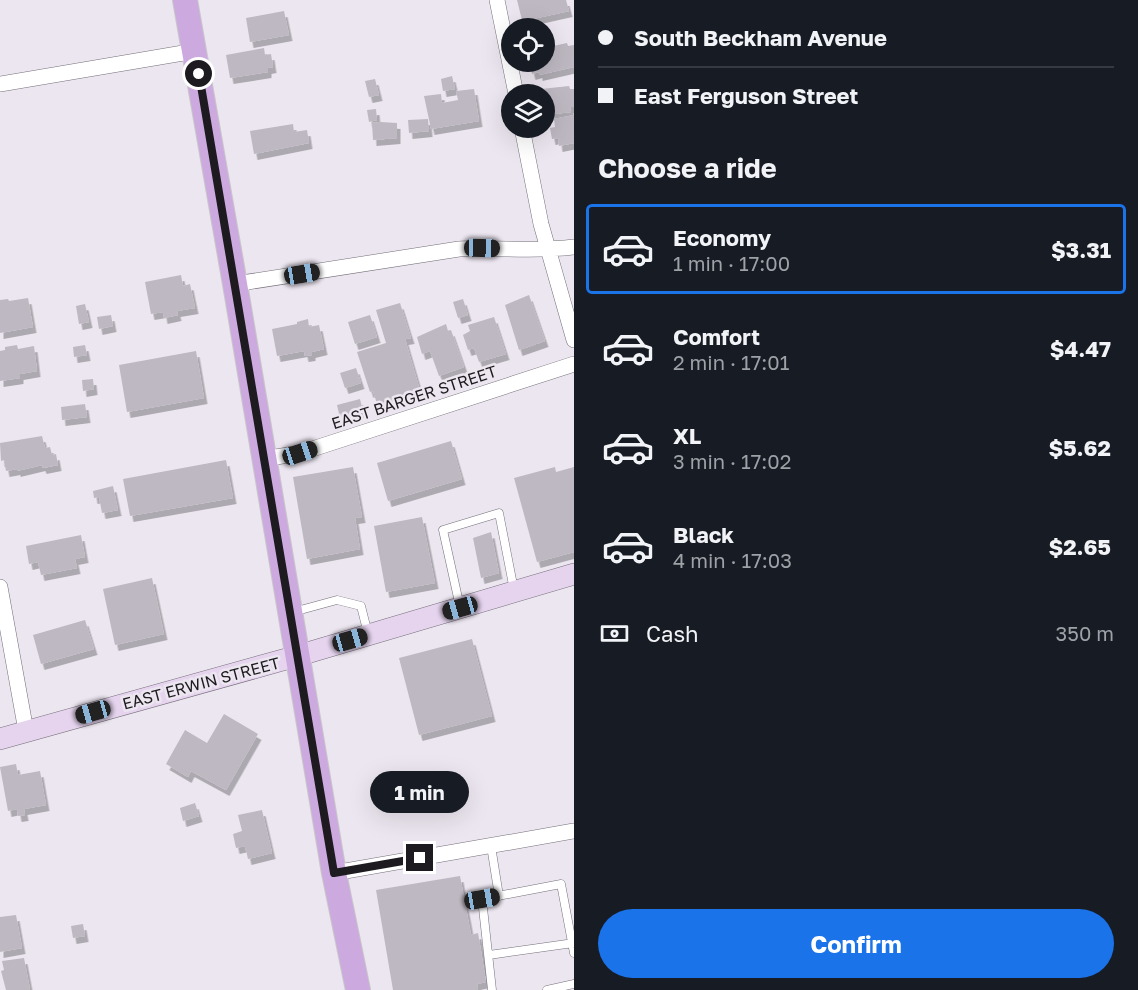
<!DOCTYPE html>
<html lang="en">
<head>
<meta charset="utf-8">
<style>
	:root { --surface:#171b24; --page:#242831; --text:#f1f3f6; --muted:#9ea1a6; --line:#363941; --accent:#1a73e8 }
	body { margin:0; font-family:"Golos Text",sans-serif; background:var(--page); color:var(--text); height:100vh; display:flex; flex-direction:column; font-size:22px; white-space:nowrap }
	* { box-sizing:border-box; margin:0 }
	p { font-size:20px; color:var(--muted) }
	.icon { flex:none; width:33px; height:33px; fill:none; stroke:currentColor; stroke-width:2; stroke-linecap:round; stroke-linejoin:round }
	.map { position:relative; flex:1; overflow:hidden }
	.drawer { display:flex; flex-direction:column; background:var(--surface); width:564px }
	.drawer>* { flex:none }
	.hud { display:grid; align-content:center; height:132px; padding:0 24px; background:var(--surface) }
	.controls { position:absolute; left:501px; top:18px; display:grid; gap:12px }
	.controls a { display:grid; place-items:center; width:54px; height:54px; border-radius:50%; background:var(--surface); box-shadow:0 6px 24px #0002; font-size:30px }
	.end { position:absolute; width:27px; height:27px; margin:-14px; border:8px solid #1d1b1f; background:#fff; box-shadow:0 0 0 3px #fff }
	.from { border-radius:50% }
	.bubble { position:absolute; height:42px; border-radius:21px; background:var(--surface); box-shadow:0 6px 24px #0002; font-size:20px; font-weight:700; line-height:42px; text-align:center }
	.car { position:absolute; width:18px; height:36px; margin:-18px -9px; border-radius:8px; box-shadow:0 0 4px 2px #0007; background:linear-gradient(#222 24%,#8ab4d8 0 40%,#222 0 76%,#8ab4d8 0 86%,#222 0) }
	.hud b { display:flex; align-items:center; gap:21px; height:57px; font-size:22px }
	.hud b+b { border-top:2px solid var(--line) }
	.hud i { width:15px; height:15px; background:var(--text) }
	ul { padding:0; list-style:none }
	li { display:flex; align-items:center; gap:18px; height:90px; margin:0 12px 9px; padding:0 12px; border:3px solid transparent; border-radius:6px }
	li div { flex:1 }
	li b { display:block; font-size:22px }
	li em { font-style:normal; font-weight:700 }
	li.current { border-color:var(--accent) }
	li>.icon { width:54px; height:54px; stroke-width:1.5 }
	h2 { padding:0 24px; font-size:27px; line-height:72px }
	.pay { display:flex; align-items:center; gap:15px; height:66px; padding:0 24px; font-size:22px }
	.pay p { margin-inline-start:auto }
	.primary-button { display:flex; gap:12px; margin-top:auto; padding:12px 24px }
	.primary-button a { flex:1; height:69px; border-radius:36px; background:var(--accent); color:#fff; font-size:24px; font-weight:700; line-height:69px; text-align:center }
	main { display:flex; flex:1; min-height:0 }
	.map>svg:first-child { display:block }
</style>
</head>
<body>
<main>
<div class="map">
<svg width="574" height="990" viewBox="0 0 574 990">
	<defs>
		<filter id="shadow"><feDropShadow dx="3.5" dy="6" stdDeviation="0" flood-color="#0004"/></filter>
	</defs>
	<rect width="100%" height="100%" fill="#ece6f0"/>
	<path fill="#beb8c2" filter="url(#shadow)" d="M517,0H566L569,11L524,21L522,20Z
		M284,11L289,35L250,42L246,18Z
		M567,43L568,46L574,45V67L539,75V72L532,74L529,62H544V48Z
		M264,48L265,55L271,54L273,67L268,68V72L230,78L226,55Z
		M452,76L455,89L443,91L441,79Z
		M375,79L379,95L369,97L365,81Z
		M569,86L570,89H574V107H570L571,112L546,115L544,94H542L541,89Z
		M474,89L479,121L431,129L424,96L441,94L442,103L458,100L456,91Z
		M376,109L377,120L369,122L367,110Z
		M574,115V143L559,146L558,138L552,139L550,128L555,127L554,119Z
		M428,119L429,131L409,133L408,120Z
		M381,122L397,123V138L373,140L372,123Z
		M293,124L294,132L307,130L309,143L254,154L250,131Z
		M181,275L183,286L190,284L195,308L177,311L178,315L164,318L163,312L151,314L145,282Z
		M529,295L545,341L519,350L505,305Z
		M28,298L33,327L0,333V300L8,299L9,301Z
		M463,299L468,315L458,318L453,302Z
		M400,303L411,338L405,339L421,394L378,407L373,391L370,392L357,352L386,343L376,310Z
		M85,304L89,322L79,324L76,306Z
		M111,315L113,326L99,329L97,317Z
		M370,315L377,337L355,344L348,322Z
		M494,317L506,354L479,362L474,348L468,350L463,335L470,331L468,325Z
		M308,319L309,327L319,325L324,349L312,352V355L305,356L304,351L277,356L272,329L297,324V322Z
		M446,324L448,331L451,330L464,367L439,376L430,351L422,354L417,337Z
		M17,345L18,349L34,346L37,371L20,374V378L0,381V351L5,350V347Z
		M85,345L87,355L74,357L73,347Z
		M196,351L204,398L127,412L119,365Z
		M356,368L361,383L345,388L340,373Z
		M93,379L94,389L83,391L82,380Z
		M360,399L363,411L340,418L337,405Z
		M85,404L87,417L62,420L61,407Z
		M42,436L45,448L50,447L52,455L56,454L58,465L43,468L42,465L17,471V469L6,471L4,460L1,461L0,443Z
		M451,441L462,479L388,501L377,463Z
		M226,460L233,498L130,516L123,479Z
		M353,467L362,517L355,518L360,549L307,559L293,477Z
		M555,467L556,472L574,467V552L537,562L514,478Z
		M113,486L118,510L102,513L99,497L94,498L93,491Z
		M422,517L435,583L386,592L374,526Z
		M491,532L499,573L481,578L473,538Z
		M81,535L85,557L75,559L77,568L41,575L38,562L29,564L26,546Z
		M152,578L164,634L115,645L103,589Z
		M85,620L94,649L41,664L33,635Z
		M472,639L492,716L419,735L399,658Z
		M224,714L258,734L226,790L191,771L188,777L166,764L185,730L207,743Z
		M16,764L18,775L40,771L46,805L24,809L25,815L18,816L17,809L8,811L0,767Z
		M195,803L199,816L183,821L180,808Z
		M262,810L272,853L248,859L245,846L236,848L233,834L242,831L238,815Z
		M460,876L471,935L478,933L486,982L477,984L478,990H393L376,890Z
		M16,915L22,948L0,952V917Z
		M83,924L85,936L73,938L71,926Z
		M24,958L30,990H6L1,971L4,970L2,961Z"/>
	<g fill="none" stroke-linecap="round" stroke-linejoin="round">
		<defs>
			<path id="lane" d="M460,607L443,530L499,513L514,590
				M293,612L337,600L361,606L368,634
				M491,846L499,896
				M489,955L574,943
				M492,990L482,899L561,884L574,953
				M547,990L574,984"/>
			<path id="street" d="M497,0L516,94
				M0,84L195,51
				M522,128L541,224L574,340
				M235,284L459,249C497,247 536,252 574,247
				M264,459L300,453L574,364
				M0,587L26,731
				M334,873L574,831"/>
			<path id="secondary" d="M0,739L297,656L574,574"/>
			<path id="primary" d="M185,0L235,284L334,873L358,990"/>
		</defs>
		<use href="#lane" stroke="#746f78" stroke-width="9"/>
		<use href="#street" stroke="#746f78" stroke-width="16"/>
		<use href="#secondary" stroke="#746f78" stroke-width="22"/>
		<use href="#primary" stroke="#c9c8c9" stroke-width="26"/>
		<use href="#lane" stroke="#fff" stroke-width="8"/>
		<use href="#street" stroke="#fff" stroke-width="15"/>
		<use href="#secondary" stroke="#e6d4ef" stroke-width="21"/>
		<use href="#primary" stroke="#cca9df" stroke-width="24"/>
	</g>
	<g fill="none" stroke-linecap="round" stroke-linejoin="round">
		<path stroke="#1d1b1f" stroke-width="8" d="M199,74L334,873L420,858"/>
	</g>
	<g text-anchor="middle" stroke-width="5" stroke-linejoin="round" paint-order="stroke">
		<g font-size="16" fill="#1d1b1f" stroke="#ece6f0">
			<text transform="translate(414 397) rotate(-18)" y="6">EAST BARGER STREET</text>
			<text transform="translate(201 683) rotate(-15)" y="6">EAST ERWIN STREET</text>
		</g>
	</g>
</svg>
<div class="controls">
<a><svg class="icon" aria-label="locate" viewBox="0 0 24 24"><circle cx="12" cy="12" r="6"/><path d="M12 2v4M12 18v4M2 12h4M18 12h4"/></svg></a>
<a><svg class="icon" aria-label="layers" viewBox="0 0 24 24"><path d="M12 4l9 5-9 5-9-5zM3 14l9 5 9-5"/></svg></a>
</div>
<i class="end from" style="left:199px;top:74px"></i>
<i class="end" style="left:420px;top:858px"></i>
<div class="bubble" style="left:370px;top:771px;width:99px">1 min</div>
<i class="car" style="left:482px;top:248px;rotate:91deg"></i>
<i class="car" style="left:302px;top:274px;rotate:81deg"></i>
<i class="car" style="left:300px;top:453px;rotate:72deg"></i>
<i class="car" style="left:460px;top:608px;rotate:254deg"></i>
<i class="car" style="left:350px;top:640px;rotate:74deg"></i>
<i class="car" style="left:93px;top:712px;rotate:254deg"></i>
<i class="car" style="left:482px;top:899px;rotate:80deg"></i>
</div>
<section class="drawer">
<div class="hud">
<b><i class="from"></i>South Beckham Avenue</b>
<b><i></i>East Ferguson Street</b>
</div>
<h2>Choose a ride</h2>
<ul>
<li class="current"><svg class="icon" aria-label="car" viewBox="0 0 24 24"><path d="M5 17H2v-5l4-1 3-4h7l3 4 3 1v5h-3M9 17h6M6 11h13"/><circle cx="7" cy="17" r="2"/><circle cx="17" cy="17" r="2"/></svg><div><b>Economy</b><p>1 min · 17:00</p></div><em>$3.31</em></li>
<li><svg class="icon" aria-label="car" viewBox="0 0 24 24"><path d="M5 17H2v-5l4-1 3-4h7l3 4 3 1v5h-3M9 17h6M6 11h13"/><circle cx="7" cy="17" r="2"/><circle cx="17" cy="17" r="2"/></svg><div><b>Comfort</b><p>2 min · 17:01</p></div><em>$4.47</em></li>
<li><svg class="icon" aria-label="car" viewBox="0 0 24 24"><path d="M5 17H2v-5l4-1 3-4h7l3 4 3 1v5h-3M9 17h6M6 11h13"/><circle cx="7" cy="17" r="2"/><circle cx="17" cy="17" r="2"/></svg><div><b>XL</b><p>3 min · 17:02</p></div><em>$5.62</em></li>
<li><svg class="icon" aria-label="car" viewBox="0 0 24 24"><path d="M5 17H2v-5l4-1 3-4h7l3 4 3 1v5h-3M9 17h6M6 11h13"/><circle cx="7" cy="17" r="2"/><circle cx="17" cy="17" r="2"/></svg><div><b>Black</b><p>4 min · 17:03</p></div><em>$2.65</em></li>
</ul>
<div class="pay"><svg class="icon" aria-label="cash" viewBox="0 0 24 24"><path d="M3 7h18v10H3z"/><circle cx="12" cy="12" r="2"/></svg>Cash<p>350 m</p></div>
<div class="primary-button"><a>Confirm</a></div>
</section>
</main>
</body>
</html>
